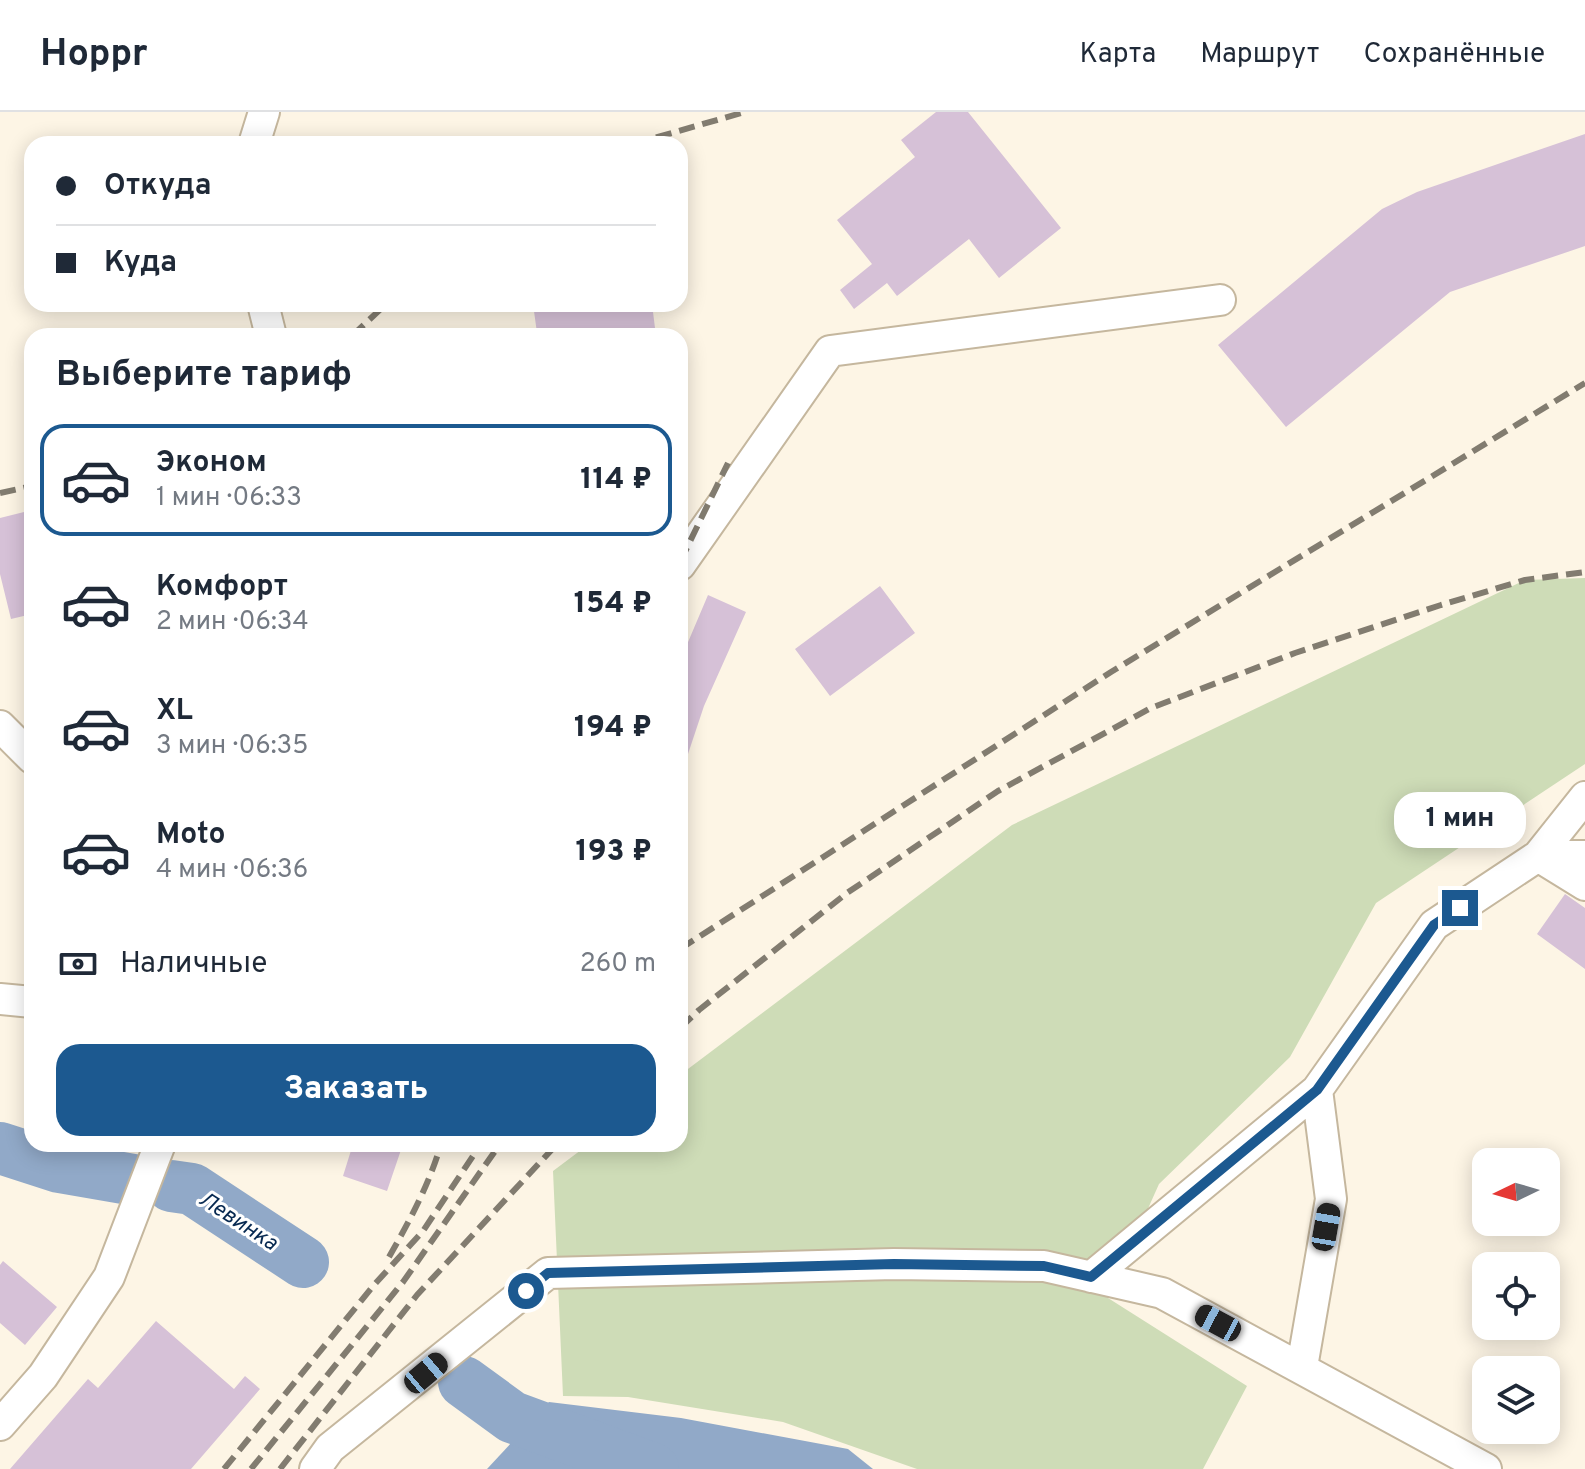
<!DOCTYPE html>
<html lang="ru">
<head>
<meta charset="utf-8">
<style>
	:root { --surface:#fff; --page:#f6f6f7; --text:#1f2937; --muted:#747a83; --line:#e0e1e3; --accent:#1c5990 }
	body { margin:0; font-family:Overpass,sans-serif; background:var(--page); color:var(--text); height:100vh; display:flex; flex-direction:column; font-size:30px; white-space:nowrap }
	* { box-sizing:border-box; margin:0 }
	p { font-size:26px; color:var(--muted) }
	.icon { flex:none; width:44px; height:44px; fill:none; stroke:currentColor; stroke-width:2; stroke-linecap:round; stroke-linejoin:round }
	.map { position:relative; flex:1; overflow:hidden }
	.panel { position:absolute; left:24px; top:216px; width:664px; height:824px; display:flex; flex-direction:column; background:var(--surface); border-radius:24px; box-shadow:0 4px 20px #0003 }
	.panel>* { flex:none }
	.banner { position:absolute; left:24px; top:24px; width:664px; height:176px; border-radius:24px; box-shadow:0 4px 20px #0003; display:grid; align-content:center; height:176px; padding:0 32px; background:var(--surface) }
	.needle { width:52px; rotate:265deg }
	.buttons { position:absolute; left:1472px; top:1036px; display:grid; gap:16px }
	.buttons a { display:grid; place-items:center; width:88px; height:88px; border-radius:16px; background:var(--surface); box-shadow:0 4px 20px #0003; font-size:40px }
	.end { position:absolute; width:36px; height:36px; margin:-18px; border:10px solid #1c5990; background:#fff; box-shadow:0 0 0 4px #fff }
	.from { border-radius:50% }
	.bubble { position:absolute; height:56px; border-radius:24px; background:var(--surface); box-shadow:0 4px 20px #0003; font-size:26px; font-weight:800; line-height:56px; text-align:center }
	.car { position:absolute; width:24px; height:48px; margin:-24px -12px; border-radius:10px; box-shadow:0 0 6px 2px #0007; background:linear-gradient(#222 24%,#8ab4d8 0 40%,#222 0 76%,#8ab4d8 0 86%,#222 0) }
	.banner b { display:flex; align-items:center; gap:28px; height:76px; font-size:30px }
	.banner b+b { border-top:2px solid var(--line) }
	.banner i { width:20px; height:20px; background:var(--text) }
	ul { padding:0; list-style:none }
	li { display:flex; align-items:center; gap:24px; height:112px; margin:0 16px 12px; padding:0 16px; border:4px solid transparent; border-radius:24px }
	li div { flex:1 }
	li b { display:block; font-size:30px }
	li em { font-style:normal; font-weight:800 }
	li.selected { border-color:var(--accent) }
	li>.icon { width:72px; height:72px; stroke-width:1.5 }
	h2 { padding:0 32px; font-size:36px; line-height:96px }
	.pay { display:flex; align-items:center; gap:20px; height:88px; padding:0 32px; font-size:30px }
	.pay p { margin-inline-start:auto }
	.action { display:flex; gap:16px; margin-top:auto; padding:16px 32px }
	.action a { flex:1; height:92px; border-radius:24px; background:var(--accent); color:#fff; font-size:32px; font-weight:800; line-height:92px; text-align:center }
	header { display:flex; align-items:center; gap:48px; box-sizing:border-box; height:112px; padding:0 40px; background:var(--surface); border-bottom:2px solid var(--line) }
	header strong { font-size:38px }
	nav { display:flex; gap:44px; margin-inline-start:auto; font-size:28px }
	.map>svg:first-child { display:block }
</style>
</head>
<body>
<header>
<strong>Hoppr</strong>
<nav><a>Карта</a><a>Маршрут</a><a>Сохранённые</a></nav>
</header>
<div class="map">
<svg width="1585" height="1357" viewBox="0 0 1585 1357">
	<rect width="100%" height="100%" fill="#fdf5e5"/>
	<path fill="#cedcb7" d="M1585,466V652L1376,791L1290,945L1159,1072L1108,1186L1247,1274L1203,1357H917L783,1310L628,1285L563,1284L553,1059L589,1032H680V963L1012,713L1525,468Z"/>
	<path fill="#91a9c8" d="M549,1290L681,1306L848,1337L873,1357H487Z"/>
	<g fill="none" stroke-linecap="round" stroke-linejoin="round">
		<path stroke="#91a9c8" stroke-width="52" d="M0,1036L59,1055L140,1069
			M171,1074L192,1077L303,1150
			M464,1270L512,1305L653,1357"/>
	</g>
	<path fill="#d6c1d7" d="M936,0H968L1061,116L999,166L969,127L897,184L887,171L854,197L840,178L872,152L837,108L915,45L901,28Z
		M1585,22V134L1450,180L1286,315L1218,233L1382,97L1417,80Z
		M533,192H652L656,224H528L537,221Z
		M32,398V502L11,507L0,462V406Z
		M880,474L915,521L830,584L795,537Z
		M708,483L746,500L704,594L681,663L680,549Z
		M1565,782L1585,796V857L1537,822Z
		M353,1032H403L387,1079L343,1064Z
		M3,1149L57,1195L25,1233L0,1211V1153Z
		M156,1209L234,1277L245,1264L260,1277L191,1357H10L88,1267L98,1276Z"/>
	<g fill="none" stroke-linecap="round" stroke-linejoin="round">
		<defs>
			<path id="minor" d="M254,32L264,0
				M263,192L271,224
				M680,453L830,239L1220,188
				M0,614L32,646
				M1585,685L1538,744H1585
				M0,887L32,890
				M1091,1165L1317,978
				M1302,1255L1331,1087L1317,978L1434,813L1538,744L1585,773
				M0,1313L43,1264L109,1165L160,1032
				M315,1357L330,1336L548,1161L894,1152L1044,1154L1162,1181L1486,1357"/>
		</defs>
		<use href="#minor" stroke="#c5b79e" stroke-width="34"/>
		<use href="#minor" stroke="#fff" stroke-width="30"/>
		<path stroke="#827c70" stroke-width="6" stroke-dasharray="16 8" stroke-linecap="butt" d="M633,32L745,0
			M352,224L386,192
			M0,381L32,374
			M680,450L728,351
			M680,837L1111,560L1585,271
			M680,916L699,898L847,781L998,679L1151,596L1295,541L1441,493L1525,468L1585,460
			M389,1145C410,1108 429,1073 441,1032
			M224,1357L374,1173L423,1119L481,1032
			M251,1357L403,1170L500,1032
			M280,1357L417,1183L557,1032"/>
	</g>
	<g fill="none" stroke-linecap="round" stroke-linejoin="round">
		<path stroke="#1c5990" stroke-width="10" d="M526,1179L548,1161L894,1152L1044,1154L1091,1165L1317,978L1434,813L1460,796"/>
	</g>
	<g text-anchor="middle" stroke-width="6" stroke-linejoin="round" paint-order="stroke">
		<g font-size="22" font-style="italic" fill="#072951" stroke="#fff">
			<text transform="translate(239 1108) rotate(33)" y="8">Левинка</text>
		</g>
	</g>
</svg>
<div class="buttons">
<a><svg class="needle" viewBox="-14 -14 28 28"><path d="M0-13l5 13h-10z" fill="#e53935"/><path d="M0 13l5-13h-10z" fill="#747a83"/></svg></a>
<a><svg class="icon" aria-label="locate" viewBox="0 0 24 24"><circle cx="12" cy="12" r="6"/><path d="M12 2v4M12 18v4M2 12h4M18 12h4"/></svg></a>
<a><svg class="icon" aria-label="layers" viewBox="0 0 24 24"><path d="M12 4l9 5-9 5-9-5zM3 14l9 5 9-5"/></svg></a>
</div>
<i class="end from" style="left:526px;top:1179px"></i>
<i class="end" style="left:1460px;top:796px"></i>
<div class="bubble" style="left:1394px;top:680px;width:132px">1 мин</div>
<i class="car" style="left:1326px;top:1115px;rotate:10deg"></i>
<i class="car" style="left:1218px;top:1211px;rotate:298deg"></i>
<i class="car" style="left:426px;top:1261px;rotate:50deg"></i>
<div class="banner">
<b><i class="from"></i>Откуда</b>
<b><i></i>Куда</b>
</div>
<section class="panel">
<h2>Выберите тариф</h2>
<ul>
<li class="selected"><svg class="icon" aria-label="car" viewBox="0 0 24 24"><path d="M5 17H2v-5l4-1 3-4h7l3 4 3 1v5h-3M9 17h6M6 11h13"/><circle cx="7" cy="17" r="2"/><circle cx="17" cy="17" r="2"/></svg><div><b>Эконом</b><p>1 мин · 06:33</p></div><em>114 ₽</em></li>
<li><svg class="icon" aria-label="car" viewBox="0 0 24 24"><path d="M5 17H2v-5l4-1 3-4h7l3 4 3 1v5h-3M9 17h6M6 11h13"/><circle cx="7" cy="17" r="2"/><circle cx="17" cy="17" r="2"/></svg><div><b>Комфорт</b><p>2 мин · 06:34</p></div><em>154 ₽</em></li>
<li><svg class="icon" aria-label="car" viewBox="0 0 24 24"><path d="M5 17H2v-5l4-1 3-4h7l3 4 3 1v5h-3M9 17h6M6 11h13"/><circle cx="7" cy="17" r="2"/><circle cx="17" cy="17" r="2"/></svg><div><b>XL</b><p>3 мин · 06:35</p></div><em>194 ₽</em></li>
<li><svg class="icon" aria-label="car" viewBox="0 0 24 24"><path d="M5 17H2v-5l4-1 3-4h7l3 4 3 1v5h-3M9 17h6M6 11h13"/><circle cx="7" cy="17" r="2"/><circle cx="17" cy="17" r="2"/></svg><div><b>Moto</b><p>4 мин · 06:36</p></div><em>193 ₽</em></li>
</ul>
<div class="pay"><svg class="icon" aria-label="cash" viewBox="0 0 24 24"><path d="M3 7h18v10H3z"/><circle cx="12" cy="12" r="2"/></svg>Наличные<p>260 m</p></div>
<div class="action"><a>Заказать</a></div>
</section>
</div>
</body>
</html>
